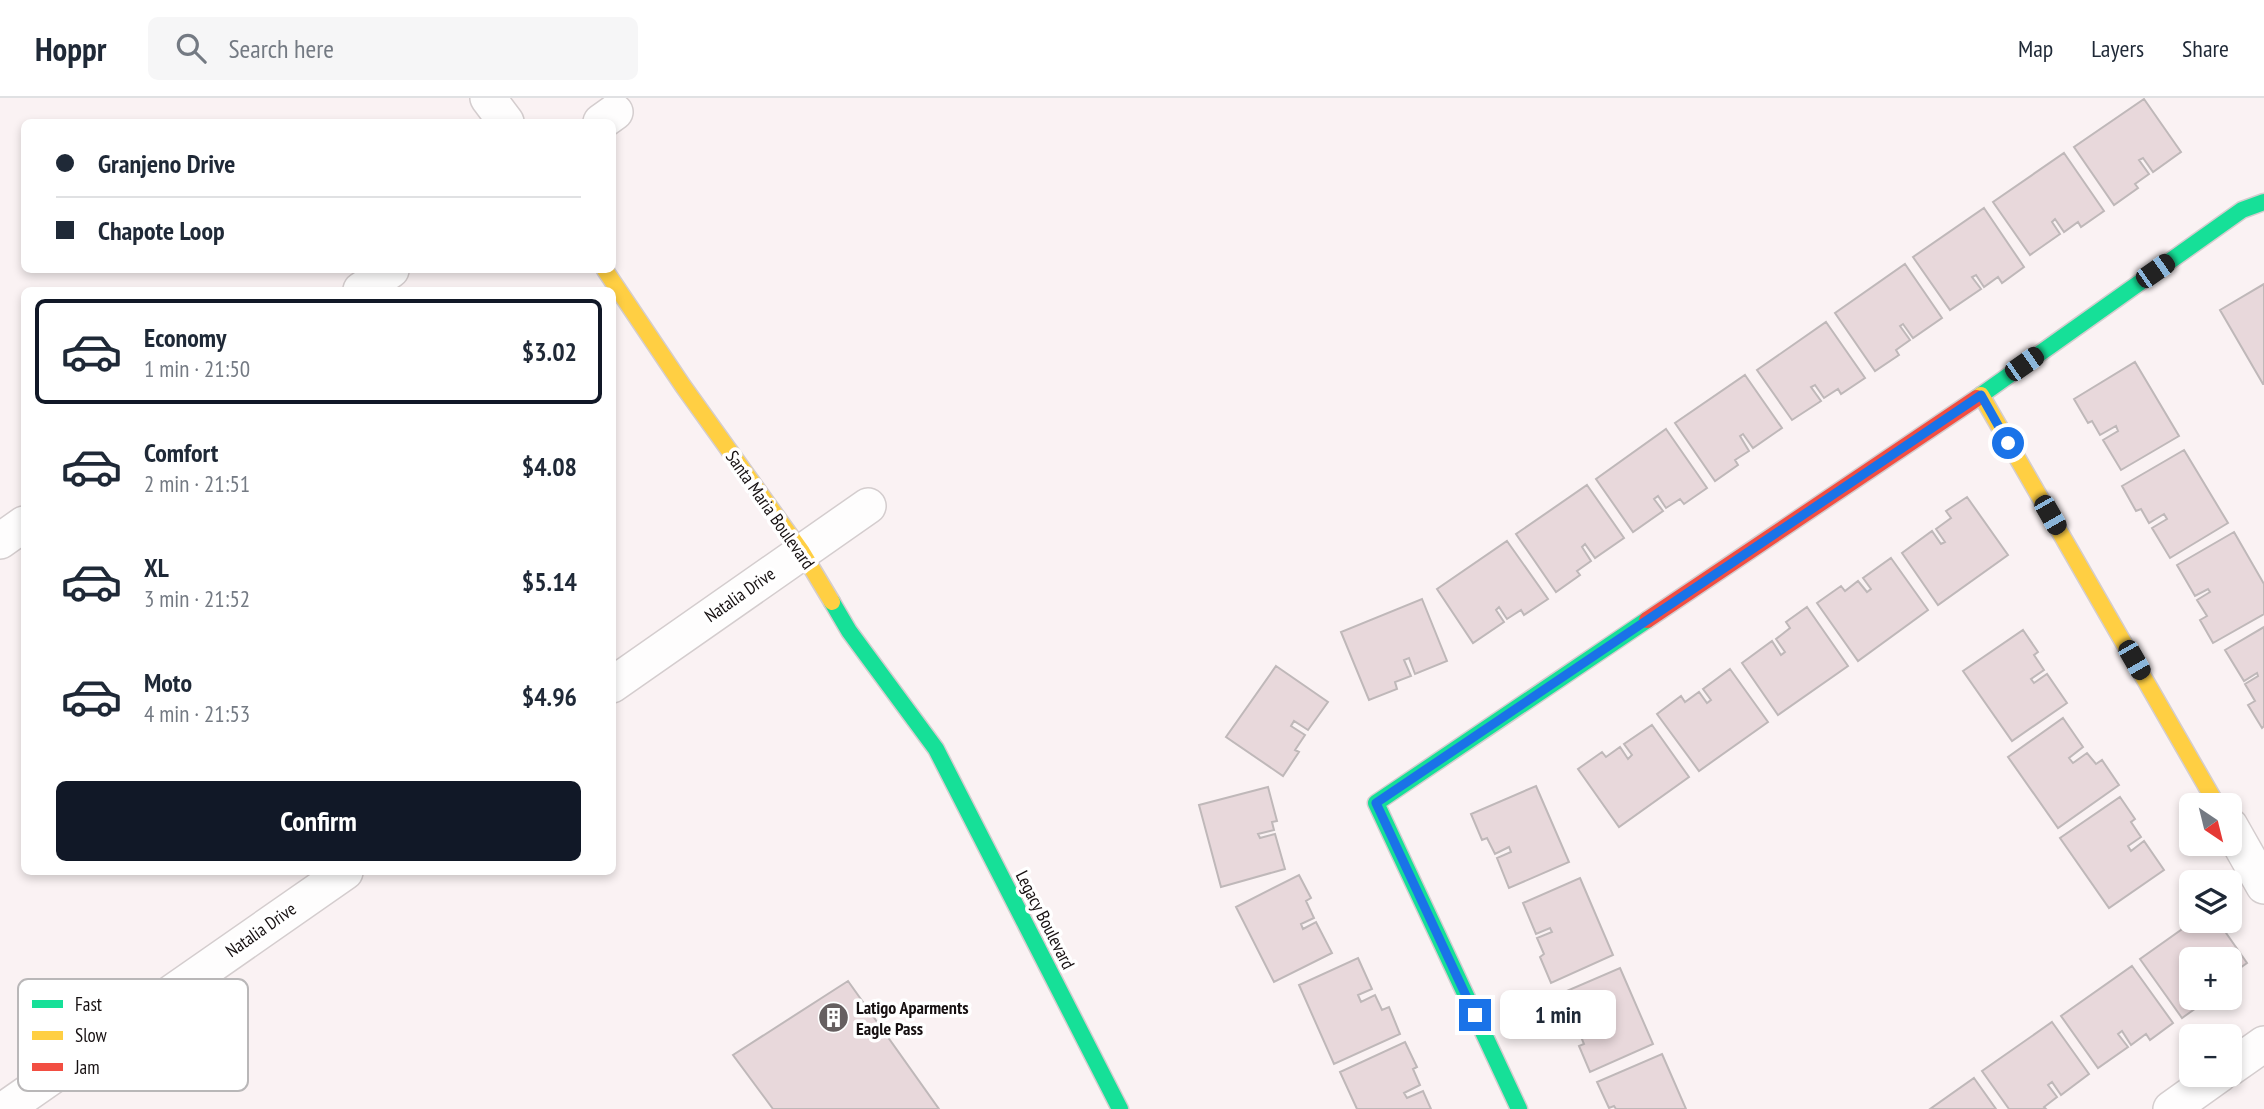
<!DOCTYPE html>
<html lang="en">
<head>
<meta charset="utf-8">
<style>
	:root { --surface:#fff; --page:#f6f6f7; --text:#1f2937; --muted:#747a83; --line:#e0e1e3; --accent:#111827 }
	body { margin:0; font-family:"PT Sans Narrow",sans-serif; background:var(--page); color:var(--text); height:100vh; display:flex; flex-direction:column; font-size:26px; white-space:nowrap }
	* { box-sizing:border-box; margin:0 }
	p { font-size:23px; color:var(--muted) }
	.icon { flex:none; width:38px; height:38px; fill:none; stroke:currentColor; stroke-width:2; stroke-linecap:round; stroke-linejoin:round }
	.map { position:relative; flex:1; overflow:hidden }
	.panel { position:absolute; left:21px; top:189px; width:595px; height:588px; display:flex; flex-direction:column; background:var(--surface); border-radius:10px; box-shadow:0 4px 10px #0003 }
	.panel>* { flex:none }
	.top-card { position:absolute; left:21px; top:21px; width:595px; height:154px; border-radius:10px; box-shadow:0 4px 10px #0003; display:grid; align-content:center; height:154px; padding:0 35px; background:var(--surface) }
	.needle { width:46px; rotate:145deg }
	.fabs { position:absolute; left:2179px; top:695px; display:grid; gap:14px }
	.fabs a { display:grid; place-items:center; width:63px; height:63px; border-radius:10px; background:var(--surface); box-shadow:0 4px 10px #0003; font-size:35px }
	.end { position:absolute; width:32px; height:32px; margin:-16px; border:9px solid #1a73e8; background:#fff; box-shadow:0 0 0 4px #fff }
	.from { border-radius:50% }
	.bubble { position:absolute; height:49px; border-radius:10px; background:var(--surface); box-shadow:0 4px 10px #0003; font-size:23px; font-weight:800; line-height:49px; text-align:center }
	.car { position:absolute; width:21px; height:42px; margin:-21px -10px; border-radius:9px; box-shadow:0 0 5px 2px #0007; background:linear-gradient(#222 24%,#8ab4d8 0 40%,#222 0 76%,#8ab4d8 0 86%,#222 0) }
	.top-card b { display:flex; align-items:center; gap:24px; height:66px; font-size:26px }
	.top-card b+b { border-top:2px solid var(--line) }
	.top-card i { width:18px; height:18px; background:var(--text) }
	ul { padding:12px 0 0; list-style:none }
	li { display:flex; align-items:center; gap:21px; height:105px; margin:0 14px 10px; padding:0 21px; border:4px solid transparent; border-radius:10px }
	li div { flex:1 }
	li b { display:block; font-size:26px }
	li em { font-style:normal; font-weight:800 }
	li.on { border-color:var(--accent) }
	li>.icon { width:63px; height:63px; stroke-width:1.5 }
	.action { display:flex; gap:14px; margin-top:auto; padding:14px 35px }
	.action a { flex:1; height:80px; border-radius:10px; background:var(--accent); color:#fff; font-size:28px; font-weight:800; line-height:80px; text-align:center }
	header { display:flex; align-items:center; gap:42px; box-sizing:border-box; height:98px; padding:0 35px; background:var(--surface); border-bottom:2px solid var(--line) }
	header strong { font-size:33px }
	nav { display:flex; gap:38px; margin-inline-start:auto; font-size:24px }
	.search { width:490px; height:63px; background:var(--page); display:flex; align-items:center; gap:18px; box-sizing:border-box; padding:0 24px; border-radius:10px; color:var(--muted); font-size:26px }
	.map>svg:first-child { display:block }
</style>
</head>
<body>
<header>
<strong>Hoppr</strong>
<div class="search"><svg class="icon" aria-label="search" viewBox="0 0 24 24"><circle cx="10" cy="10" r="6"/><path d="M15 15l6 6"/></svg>Search here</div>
<nav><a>Map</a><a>Layers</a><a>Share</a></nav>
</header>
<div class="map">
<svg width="2264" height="1011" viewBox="0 0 2264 1011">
	<rect width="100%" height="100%" fill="#faf2f3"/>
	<path fill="#e8d8db" stroke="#bfb8b9" stroke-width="2" d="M2144,1L2181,54L2153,74L2143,60L2139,62L2149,76L2135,86L2138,90L2114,107L2074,49Z
		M2064,55L2104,113L2081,129L2078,124L2064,134L2055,121L2052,124L2060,136L2030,157L1993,104Z
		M1984,110L2024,169L2002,185L1998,179L1984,189L1976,177L1972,179L1981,191L1950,212L1913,159Z
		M1905,166L1942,220L1913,240L1903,226L1900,228L1910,242L1896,252L1899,257L1875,273L1835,215Z
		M2264,186V286H2263L2220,212Z
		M1826,224L1865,280L1841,296L1838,291L1824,300L1815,287L1811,289L1821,303L1792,322L1757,272Z
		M2135,264L2179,338L2121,372L2103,342L2118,333L2116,328L2100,337L2092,323L2088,325L2074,301Z
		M1745,277L1782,330L1753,350L1743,336L1740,338L1749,353L1735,362L1738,367L1715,383L1675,325Z
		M1666,331L1707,390L1684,406L1680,401L1666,410L1658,398L1654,401L1663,413L1633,434L1596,381Z
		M2184,352L2228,425L2170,460L2152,430L2167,421L2164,416L2149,425L2141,411L2136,413L2122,388Z
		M1587,387L1624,440L1595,460L1585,446L1582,449L1591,463L1577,473L1580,477L1556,494L1516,436Z
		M1967,399L2008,457L1938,507L1902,455L1932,433L1941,446L1945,444L1936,431L1951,420L1946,413Z
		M2234,434L2264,486V516L2213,545L2200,522L2207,518L2197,502L2210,494L2208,491L2195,498L2177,467Z
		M1507,443L1548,501L1524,517L1521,512L1507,521L1499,509L1496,512L1504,524L1473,545L1437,491Z
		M1891,460L1928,512L1858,563L1817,505L1841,488L1845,493L1858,483L1867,494L1871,491L1863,480Z
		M1422,501L1447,563L1415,576L1409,560L1404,562L1411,578L1395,584L1397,591L1369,602L1341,534Z
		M1807,509L1848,568L1778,617L1742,565L1772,543L1781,557L1785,554L1776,541L1790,530L1786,524Z
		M2264,529V628L2262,630L2248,607L2255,603L2245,586L2258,578L2257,575L2244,583L2225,552Z
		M2023,532L2038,554L2034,557L2044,572L2031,581L2034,585L2047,576L2067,605L2012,643L1963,573Z
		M1276,568L1328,604L1308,632L1294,623L1291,628L1305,637L1295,652L1299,654L1283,678L1226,639Z
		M1730,571L1768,624L1699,673L1657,616L1681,598L1685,604L1699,594L1707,605L1711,602L1703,591Z
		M2063,620L2083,649L2069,660L2073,665L2087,655L2096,666L2102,662L2119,687L2058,730L2008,659Z
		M1652,627L1689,679L1619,729L1578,671L1602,654L1606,659L1620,649L1628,661L1632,657L1624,646Z
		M1536,688L1569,764L1509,790L1497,760L1511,754L1509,749L1495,756L1487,740L1482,742L1471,716Z
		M1268,689L1277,723L1272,724L1274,732L1258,736L1260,740L1275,736L1285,771L1221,789L1199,707Z
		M2120,699L2135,721L2131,724L2141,739L2128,748L2131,753L2144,743L2164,772L2109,810L2060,740Z
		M1299,777L1311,800L1306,803L1314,820L1301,826L1303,831L1316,824L1332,855L1274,884L1236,809Z
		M1580,780L1613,857L1551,885L1540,859L1544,856L1537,840L1552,834L1550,830L1536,836L1523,805Z
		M2195,822H2217L2247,865L2230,877V861H2191V900H2204L2206,903L2182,920L2140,861Z
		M1358,860L1372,891L1358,897L1361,904L1375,897L1382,912L1389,909L1400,936L1334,966L1299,887Z
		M2132,868L2173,925L2150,942L2146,936L2131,947L2122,933L2118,936L2128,949L2098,970L2061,918Z
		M1620,870L1653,946L1590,974L1579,948L1584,946L1577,929L1591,924L1589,920L1575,926L1562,895Z
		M848,883L939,1011H773L733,957Z
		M2052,924L2089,976L2061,997L2052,984L2048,987L2057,999L2044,1009L2046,1011H2009L1982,973Z
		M1405,944L1417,969L1413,971L1420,987L1404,995L1407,1000L1423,993L1431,1011H1357L1340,974Z
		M1662,956L1686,1011H1616L1614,1008L1609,1010L1597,984Z
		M1974,980L1996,1011H1930Z"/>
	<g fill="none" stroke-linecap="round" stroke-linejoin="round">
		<defs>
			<path id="street" d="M488,0L506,24
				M601,24L615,14
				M361,192L391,172
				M0,443L24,426
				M612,587L868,408
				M2230,728L2264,788
				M2230,970L2264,946
				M5,1011L345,774
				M2171,1011L2220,976"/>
			<path id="fast" d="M1977,300L2242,112L2264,104
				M832,504L849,533L936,651L1120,1011
				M1519,1011L1376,705L1647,522"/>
			<path id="slow" d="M605,172L683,288L802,454L832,504
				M1981,297L2217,707"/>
			<path id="jam" d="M1647,522L1977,300"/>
		</defs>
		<use href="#street" stroke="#d4cdce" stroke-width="38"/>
		<use href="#fast" stroke="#d4cdce" stroke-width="19"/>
		<use href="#slow" stroke="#d4cdce" stroke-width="19"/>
		<use href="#jam" stroke="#d4cdce" stroke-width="19"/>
		<use href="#street" stroke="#fefdfd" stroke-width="35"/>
		<use href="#fast" stroke="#16e098" stroke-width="16"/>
		<use href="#slow" stroke="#ffcf43" stroke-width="16"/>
		<use href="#jam" stroke="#f24e42" stroke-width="16"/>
	</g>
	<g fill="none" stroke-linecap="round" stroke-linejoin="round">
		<path stroke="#1a73e8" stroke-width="9" d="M1475,917L1376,705L1981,297L2008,345"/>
	</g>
	<defs>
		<symbol id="building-disc" viewBox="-11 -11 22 22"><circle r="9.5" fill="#665f60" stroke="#fff"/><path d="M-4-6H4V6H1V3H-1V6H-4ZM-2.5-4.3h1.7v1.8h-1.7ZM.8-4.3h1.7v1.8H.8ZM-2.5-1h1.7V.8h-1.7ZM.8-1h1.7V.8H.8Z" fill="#fff"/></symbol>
	</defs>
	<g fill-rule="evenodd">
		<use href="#building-disc" x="816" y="902" width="35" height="35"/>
	</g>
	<g text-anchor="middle" stroke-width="7" stroke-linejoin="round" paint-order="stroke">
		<g font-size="18" fill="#161011" stroke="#fff">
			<text transform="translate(770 412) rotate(55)" y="6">Santa Maria Boulevard</text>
			<text transform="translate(740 497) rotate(-35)" y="6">Natalia Drive</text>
			<text transform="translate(1045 822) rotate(63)" y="6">Legacy Boulevard</text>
			<text transform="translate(261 832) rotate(-35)" y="6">Natalia Drive</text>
		</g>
		<g font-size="18" font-weight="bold" fill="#161011" stroke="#fff" text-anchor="start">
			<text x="856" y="916">Latigo Aparments<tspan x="856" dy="21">Eagle Pass</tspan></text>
		</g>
	</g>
	<rect x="18" y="881" width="230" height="112" rx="10" fill="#fff" stroke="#b9b7b8" stroke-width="2"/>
	<rect x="32" y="902" width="31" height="8" fill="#16e098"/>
	<rect x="32" y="933" width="31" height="9" fill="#ffcf43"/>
	<rect x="32" y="965" width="31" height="8" fill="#f24e42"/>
	<g font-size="19" fill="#161011">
		<text x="75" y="913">Fast</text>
		<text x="75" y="944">Slow</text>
		<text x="75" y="976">Jam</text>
	</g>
</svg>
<div class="fabs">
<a><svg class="needle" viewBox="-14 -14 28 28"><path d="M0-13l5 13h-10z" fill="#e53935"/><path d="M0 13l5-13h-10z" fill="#747a83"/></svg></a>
<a><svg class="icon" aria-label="layers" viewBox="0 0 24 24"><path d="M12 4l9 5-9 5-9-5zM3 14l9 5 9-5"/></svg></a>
<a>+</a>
<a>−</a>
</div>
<i class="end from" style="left:2008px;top:345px"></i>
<i class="end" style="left:1475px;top:917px"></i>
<div class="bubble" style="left:1500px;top:892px;width:116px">1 min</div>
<i class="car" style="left:2155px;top:173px;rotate:55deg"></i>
<i class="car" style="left:2024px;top:266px;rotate:55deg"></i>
<i class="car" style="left:2050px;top:417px;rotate:150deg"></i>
<i class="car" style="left:2134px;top:562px;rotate:150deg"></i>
<div class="top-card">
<b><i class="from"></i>Granjeno Drive</b>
<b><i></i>Chapote Loop</b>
</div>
<section class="panel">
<ul>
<li class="on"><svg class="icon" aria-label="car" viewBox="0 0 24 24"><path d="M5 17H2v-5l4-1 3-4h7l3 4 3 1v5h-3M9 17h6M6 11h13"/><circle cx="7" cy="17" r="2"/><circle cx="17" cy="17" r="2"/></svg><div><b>Economy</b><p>1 min · 21:50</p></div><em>$3.02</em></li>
<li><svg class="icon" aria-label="car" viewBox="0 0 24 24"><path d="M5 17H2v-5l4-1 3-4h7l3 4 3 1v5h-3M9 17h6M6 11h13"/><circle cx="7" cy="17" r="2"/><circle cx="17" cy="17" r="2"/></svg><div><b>Comfort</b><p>2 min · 21:51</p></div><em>$4.08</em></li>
<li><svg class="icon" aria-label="car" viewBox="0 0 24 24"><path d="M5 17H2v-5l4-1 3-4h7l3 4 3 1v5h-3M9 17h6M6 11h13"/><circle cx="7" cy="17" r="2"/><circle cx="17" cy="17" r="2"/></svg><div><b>XL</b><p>3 min · 21:52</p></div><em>$5.14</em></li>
<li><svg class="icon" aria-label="car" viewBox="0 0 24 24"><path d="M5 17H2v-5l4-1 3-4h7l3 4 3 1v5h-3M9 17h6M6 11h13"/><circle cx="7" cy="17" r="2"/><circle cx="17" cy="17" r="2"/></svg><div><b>Moto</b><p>4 min · 21:53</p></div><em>$4.96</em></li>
</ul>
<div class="action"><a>Confirm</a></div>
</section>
</div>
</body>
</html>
